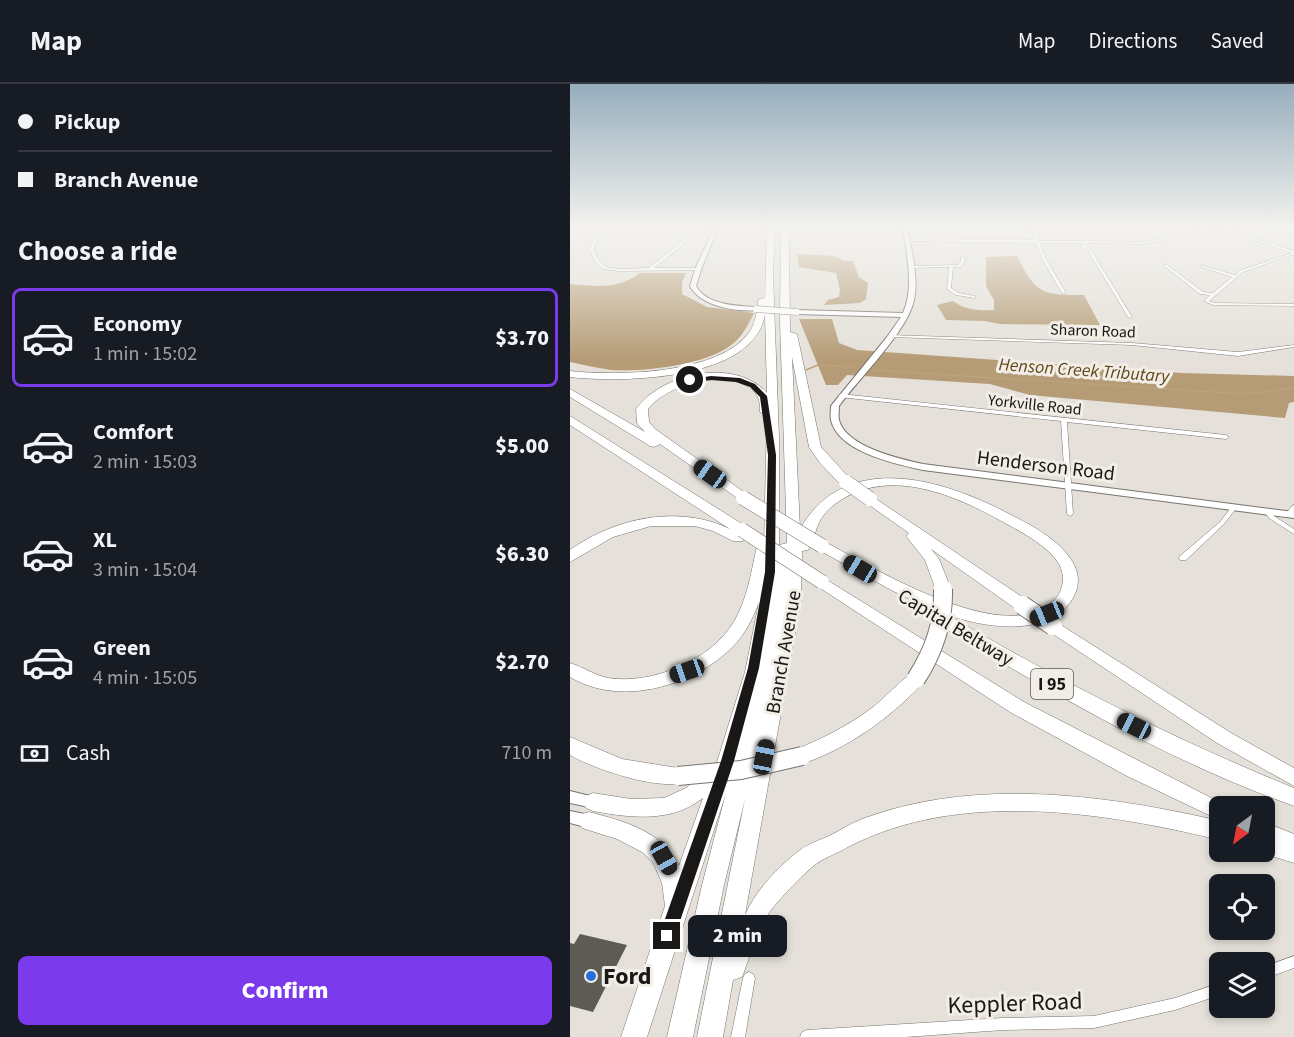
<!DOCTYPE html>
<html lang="en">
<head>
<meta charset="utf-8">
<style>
	:root { --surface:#171b24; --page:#242831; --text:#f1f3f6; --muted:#9ea1a6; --line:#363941; --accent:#7c3aed }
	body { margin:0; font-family:"Source Sans 3",sans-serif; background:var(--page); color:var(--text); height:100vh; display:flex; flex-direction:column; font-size:22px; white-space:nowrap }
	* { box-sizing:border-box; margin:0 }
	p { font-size:20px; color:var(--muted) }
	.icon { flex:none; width:33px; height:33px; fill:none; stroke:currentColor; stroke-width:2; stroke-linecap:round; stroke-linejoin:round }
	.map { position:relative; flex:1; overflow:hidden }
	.drawer { display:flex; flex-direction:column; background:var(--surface); width:570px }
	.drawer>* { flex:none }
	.top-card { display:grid; align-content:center; height:132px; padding:0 18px; background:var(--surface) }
	.needle { width:39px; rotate:212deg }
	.fabs { position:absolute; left:639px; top:712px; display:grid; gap:12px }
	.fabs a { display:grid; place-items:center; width:66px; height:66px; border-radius:9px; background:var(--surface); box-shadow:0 3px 9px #0003; font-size:30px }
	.end { position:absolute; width:27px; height:27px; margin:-14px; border:8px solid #1a1816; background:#fff; box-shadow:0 0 0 3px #fff }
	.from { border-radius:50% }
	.bubble { position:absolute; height:42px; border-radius:9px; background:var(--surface); box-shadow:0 3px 9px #0003; font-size:20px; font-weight:800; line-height:42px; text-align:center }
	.car { position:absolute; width:18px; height:36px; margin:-18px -9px; border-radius:8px; box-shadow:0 0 4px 2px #0007; background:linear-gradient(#222 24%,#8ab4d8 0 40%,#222 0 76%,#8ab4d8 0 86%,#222 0) }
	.top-card b { display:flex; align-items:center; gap:21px; height:57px; font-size:22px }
	.top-card b+b { border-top:2px solid var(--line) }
	.top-card i { width:15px; height:15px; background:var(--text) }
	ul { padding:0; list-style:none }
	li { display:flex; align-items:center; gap:18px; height:99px; margin:0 12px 9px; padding:0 6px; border:3px solid transparent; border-radius:9px }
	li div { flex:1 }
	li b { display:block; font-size:22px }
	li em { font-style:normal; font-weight:800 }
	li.active { border-color:var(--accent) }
	li>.icon { width:54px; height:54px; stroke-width:1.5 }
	h2 { padding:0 18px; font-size:27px; line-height:72px }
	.pay { display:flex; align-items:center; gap:15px; height:66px; padding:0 18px; font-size:22px }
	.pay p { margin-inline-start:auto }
	.action { display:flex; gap:12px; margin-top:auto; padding:12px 18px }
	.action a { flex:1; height:69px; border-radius:9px; background:var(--accent); color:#fff; font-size:24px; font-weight:800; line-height:69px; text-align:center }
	header { display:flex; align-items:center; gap:36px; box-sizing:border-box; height:84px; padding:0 30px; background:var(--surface); border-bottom:2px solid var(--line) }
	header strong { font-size:28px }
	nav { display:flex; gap:33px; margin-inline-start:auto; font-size:21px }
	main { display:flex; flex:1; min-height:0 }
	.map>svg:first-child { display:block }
</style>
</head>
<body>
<header>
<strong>Map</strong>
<nav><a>Map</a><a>Directions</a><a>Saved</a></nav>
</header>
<main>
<section class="drawer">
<div class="top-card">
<b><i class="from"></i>Pickup</b>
<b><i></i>Branch Avenue</b>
</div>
<h2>Choose a ride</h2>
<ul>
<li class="active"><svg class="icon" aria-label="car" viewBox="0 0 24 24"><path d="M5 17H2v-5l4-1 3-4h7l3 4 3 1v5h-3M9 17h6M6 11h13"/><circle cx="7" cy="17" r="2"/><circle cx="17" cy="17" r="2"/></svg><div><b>Economy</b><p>1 min · 15:02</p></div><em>$3.70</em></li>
<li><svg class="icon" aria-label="car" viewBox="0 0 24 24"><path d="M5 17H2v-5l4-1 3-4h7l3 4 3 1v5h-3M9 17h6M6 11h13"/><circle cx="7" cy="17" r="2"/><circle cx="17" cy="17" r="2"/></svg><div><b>Comfort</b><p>2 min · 15:03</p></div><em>$5.00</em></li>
<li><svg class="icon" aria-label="car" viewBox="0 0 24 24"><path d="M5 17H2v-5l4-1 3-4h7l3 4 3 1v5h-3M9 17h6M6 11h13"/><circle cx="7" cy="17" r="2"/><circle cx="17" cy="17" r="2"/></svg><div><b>XL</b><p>3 min · 15:04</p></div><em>$6.30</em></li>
<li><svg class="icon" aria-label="car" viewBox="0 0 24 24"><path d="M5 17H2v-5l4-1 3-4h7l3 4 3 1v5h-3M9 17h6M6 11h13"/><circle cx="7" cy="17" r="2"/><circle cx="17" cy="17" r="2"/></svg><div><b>Green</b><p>4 min · 15:05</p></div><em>$2.70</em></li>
</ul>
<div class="pay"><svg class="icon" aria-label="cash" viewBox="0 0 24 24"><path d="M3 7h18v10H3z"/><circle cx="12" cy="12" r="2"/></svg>Cash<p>710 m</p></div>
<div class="action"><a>Confirm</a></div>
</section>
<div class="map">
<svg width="724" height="953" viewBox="0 0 724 953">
	<rect width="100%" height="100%" fill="#e5e1da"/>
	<path fill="#b59c76" d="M227,170L265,172L274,177H283L289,193L298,199L296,215L290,219L254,221L258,216L269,213L270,206L266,189L229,183Z
		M447,172C466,210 472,211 514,211L530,241L430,240L415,237L376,236L367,221L383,217C396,226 408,227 424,226V216L416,202V173Z
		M70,189H116L112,198V210L137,223L184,229C179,239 174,249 166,257C141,281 75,288 41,286C28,284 14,281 0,278V200C26,202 48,206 70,189Z
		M229,235H262L269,259L287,266L612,289L724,292V318L719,319L715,334L460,311L420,300L277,291L268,301H256Z"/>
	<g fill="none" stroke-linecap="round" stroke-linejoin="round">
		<path stroke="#bba27c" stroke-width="1.5" d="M236,286L248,281L283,283
			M303,286L674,310L724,304"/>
	</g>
	<path fill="#5e5b55" d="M10,850L57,861L23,928L0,922V859L4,860Z"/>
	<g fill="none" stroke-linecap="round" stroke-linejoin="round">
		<defs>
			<path id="minor" d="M37,142H41L25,160L24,166L28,176L36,183L49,185L79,184L109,160L116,151L118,152L112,162L84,184H128L130,185L128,186L49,187L34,185L25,178L20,166L22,159Z
				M460,142H464L469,157H517L512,150L514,149L520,157L574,158L653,142H660L654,144L724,167V170L673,188L639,217L645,219L724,220V222L643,221L634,217L640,211L630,210L593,181L596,180L633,208L643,209L662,193L631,183V181L665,191L671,186L722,169L650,145L574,160L519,159L516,162L521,166L562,233L560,234L558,233L518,167L511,162L514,159H470L476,175L496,209L494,210L492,209L472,175L466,159L337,157L335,156L337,155L465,156Z
				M392,172L395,173L394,180L390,183H383L381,204L389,209L405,212V214L386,211L377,205L379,183L340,184L338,183L340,182L388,181L390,179Z
				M319,251L562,259L668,268L724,261V263L668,272L562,261L321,253H319Z
				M271,310L656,351L659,353L656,355L497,338L503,430L500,432L497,430L491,337L269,313L268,312Z
				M664,421L667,423L654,440L616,476H610L609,474L610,472L650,438L662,422Z
				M724,421V428L721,431H717L716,430L722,422Z
				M697,425L699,426L704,432L724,445V450L699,434L694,427Z
				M724,872V884L694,895V883Z
				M179,888L183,890L185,894L175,953H161L173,894L175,890Z
				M650,899V911L605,926L524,944L433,946L335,953H230L232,948L237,946L433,934L524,932L605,914Z"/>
			<path id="tertiary" d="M145,142H149L132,183L126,202C136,221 167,222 186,223L189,225L188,226C167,228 131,223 120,202L126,183Z
				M333,142H337C341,165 349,193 344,216C338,247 288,295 269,322C269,326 268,332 269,336C276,363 330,375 353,380L724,428V434L353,386C326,380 268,368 261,336C260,332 261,326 261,322L317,253L331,233L227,230L224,228L227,226L333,229C345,202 336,170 333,142Z"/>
			<path id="secondary" d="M0,707L28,714L30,718L28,722L23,724L0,719Z
				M0,727L24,732L26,737L24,742L19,744L0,739Z"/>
			<path id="motorway" d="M197,142H205L203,191L209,354V461L217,459L210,237L211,142H219L220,248L227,250L251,363L283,398L281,401H271L250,379L239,363L222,273L230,445C276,364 376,396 441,431C463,442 489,456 502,477C509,488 510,500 504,512C482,555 412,544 376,530C488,596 603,655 724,704V722C595,676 473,604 356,533L354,529L360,524L323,507L247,465L245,462L247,459H257C304,484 440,568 486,514C494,505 495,490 489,480C478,462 453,449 435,439C385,411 318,381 265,420C243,437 249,448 238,466L232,467L231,516L175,831C186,806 208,783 230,766C238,760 250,756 259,752C271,746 283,738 295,734C407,693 537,711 650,737V756C534,728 389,705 278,763C268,769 255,773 246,780C232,791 212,812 201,826C190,840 179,875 172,893L163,896L153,953H127L175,715L154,801L123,953H97L132,801L156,709L77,953H51L95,822L92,799L83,778L72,768L47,755L12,744L8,737L12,730L19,728C53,737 93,747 109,782L133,714C101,739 61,734 23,727L16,724L13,718L16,712L23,709L61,715L94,714L116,704L147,678L175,588L189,518C182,537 172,556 156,569C116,604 48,622 0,593V579C13,583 24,591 38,594C83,601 142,576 165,536C177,514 181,490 186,466L188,463L194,462L197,331L190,328C190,322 190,315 186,310C164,281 96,300 78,325L79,338L85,345L178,411L180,414L173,418L90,360L84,363L80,362L0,313V305L75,348L67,339L66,325C92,289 165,273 197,309L195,230C185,297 51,299 0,293V287C46,292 151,291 180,247C186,238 187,226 188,216L195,214Z
				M0,332L177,443L179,446L177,449L172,450L175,454L173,457H163L143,447L125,442H81L43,453L0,478V466C45,434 108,420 160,445L0,341Z
				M300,411L458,517L460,521L458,525H446L361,465L369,475L381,505L379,509H367L355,476L336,452L339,449L295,418L293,415L295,412Z
				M252,493L454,618L659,723H650V736L643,733L557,692L440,628L247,502L244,498Z
				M483,536L661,649L724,684V702L647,659L477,546L475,542L477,538Z
				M346,588L352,590L355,595L352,600C319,635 278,664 232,680L225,678L222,672L225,666C251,655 276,643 299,626C313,617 332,593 346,588Z
				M0,653L52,675L108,684L115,686L118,692L115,698C89,707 24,685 0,671Z
				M694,738L724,750V779L689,768H694Z"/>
		</defs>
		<use href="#minor" stroke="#78746e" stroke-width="1"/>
		<use href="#tertiary" stroke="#78746e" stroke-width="2"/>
		<use href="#secondary" stroke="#78746e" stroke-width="2"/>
		<use href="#motorway" stroke="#78746e" stroke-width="1"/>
		<use href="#minor" fill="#fff" fill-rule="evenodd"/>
		<use href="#tertiary" fill="#fff" fill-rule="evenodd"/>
		<use href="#secondary" fill="#fff" fill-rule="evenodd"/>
		<use href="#motorway" fill="#fff" fill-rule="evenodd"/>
		<defs>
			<path id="tertiary-bridge" d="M186,225L227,228"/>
			<path id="motorway-bridge-far1" d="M276,398L300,415
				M173,414L252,462
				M172,446L252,498"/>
			<path id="motorway-bridge" d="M452,521L483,542
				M346,595C364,567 374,539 373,505
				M108,692L171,686L232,672"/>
		</defs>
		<use href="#tertiary-bridge" stroke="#78746e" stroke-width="7" stroke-linecap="butt"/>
		<use href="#motorway-bridge-far1" stroke="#78746e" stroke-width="15" stroke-linecap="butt"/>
		<use href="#motorway-bridge" stroke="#78746e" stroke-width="20" stroke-linecap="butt"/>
		<use href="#tertiary-bridge" stroke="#fff" stroke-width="6"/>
		<use href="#motorway-bridge-far1" stroke="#fff" stroke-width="14"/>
		<use href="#motorway-bridge" stroke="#fff" stroke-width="18"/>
	</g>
	<linearGradient id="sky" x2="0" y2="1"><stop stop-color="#96adbd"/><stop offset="0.52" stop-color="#f3f2ee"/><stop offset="1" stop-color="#f3f2ee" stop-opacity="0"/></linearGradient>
	<rect width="724" height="275" fill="url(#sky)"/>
	<path fill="#1a1816" d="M141,292L170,294L185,300L197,312L206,371L205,488L189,584L164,677L105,852L102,858L97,860L91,858L89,852L151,677L178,584L195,488L198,371L190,313L180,303L166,298L141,296L120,298L116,296Z"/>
	<circle fill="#246fda" stroke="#f2eee7" stroke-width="2" cx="21" cy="892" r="6"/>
	<g text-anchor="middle" stroke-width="6" stroke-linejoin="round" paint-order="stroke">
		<g font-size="16" fill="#1a1816" stroke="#f2eee7">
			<text transform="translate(523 246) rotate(2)" y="6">Sharon Road</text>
			<text transform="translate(465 320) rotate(6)" y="6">Yorkville Road</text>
		</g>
		<g font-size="18" font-style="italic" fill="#624819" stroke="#f2eee7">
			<text transform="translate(514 286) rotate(4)" y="6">Henson Creek Tributary</text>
		</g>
		<rect fill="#f2eee7" stroke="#5b5855" stroke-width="1.5" x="461" y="585" width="42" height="30" rx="4.5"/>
		<g font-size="18" font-weight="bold" fill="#1a1816">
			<text x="482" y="606">I 95</text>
		</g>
		<g font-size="20" fill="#1a1816" stroke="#f2eee7">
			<text transform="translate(476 381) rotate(7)" y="7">Henderson Road</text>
			<text transform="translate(386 543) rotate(31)" y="7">Capital Beltway</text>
			<text transform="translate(213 568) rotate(-80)" y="7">Branch Avenue</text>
		</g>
		<g font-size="24" font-weight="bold" fill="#1a1816" stroke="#f2eee7" text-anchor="start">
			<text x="33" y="900">Ford</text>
		</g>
		<g font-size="24" fill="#1a1816" stroke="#f2eee7">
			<text transform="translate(445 919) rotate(-2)" y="8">Keppler Road</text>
		</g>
	</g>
</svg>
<div class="fabs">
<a><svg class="needle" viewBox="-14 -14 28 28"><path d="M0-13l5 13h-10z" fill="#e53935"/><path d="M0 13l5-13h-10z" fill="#9ea1a6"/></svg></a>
<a><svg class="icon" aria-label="locate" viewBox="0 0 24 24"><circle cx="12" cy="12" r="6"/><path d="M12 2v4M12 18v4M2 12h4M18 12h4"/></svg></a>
<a><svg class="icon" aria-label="layers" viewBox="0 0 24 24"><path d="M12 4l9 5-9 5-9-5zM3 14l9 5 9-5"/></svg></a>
</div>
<i class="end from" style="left:120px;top:296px"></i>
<i class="end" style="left:97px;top:852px"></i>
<div class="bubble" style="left:118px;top:831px;width:99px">2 min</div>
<i class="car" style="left:140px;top:390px;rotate:305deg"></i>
<i class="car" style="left:290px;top:485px;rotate:301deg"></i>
<i class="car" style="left:477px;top:530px;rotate:248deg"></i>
<i class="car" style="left:117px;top:587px;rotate:251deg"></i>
<i class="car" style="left:564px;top:642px;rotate:296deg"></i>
<i class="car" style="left:194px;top:673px;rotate:11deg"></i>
<i class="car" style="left:94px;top:774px;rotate:151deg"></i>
</div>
</main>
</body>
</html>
